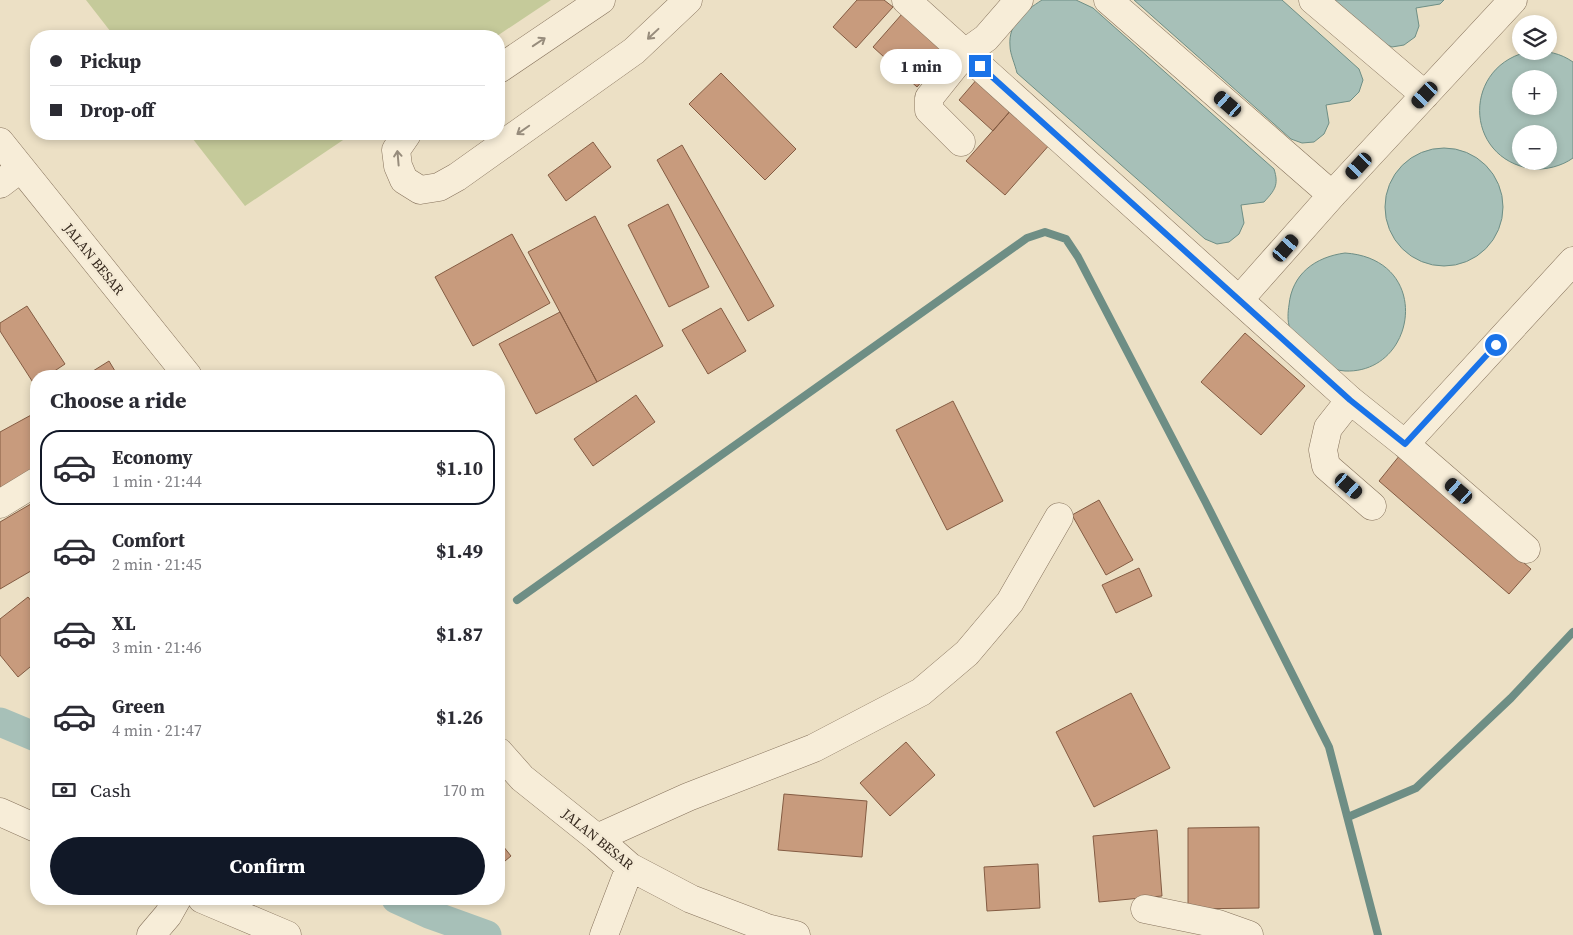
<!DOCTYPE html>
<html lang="en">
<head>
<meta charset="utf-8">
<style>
	:root { --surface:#fff; --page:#f2f2f3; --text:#2b2b33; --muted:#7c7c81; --line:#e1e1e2; --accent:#111827 }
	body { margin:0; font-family:"Source Serif 4",serif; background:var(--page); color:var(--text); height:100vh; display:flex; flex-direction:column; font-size:19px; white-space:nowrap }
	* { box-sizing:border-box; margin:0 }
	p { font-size:16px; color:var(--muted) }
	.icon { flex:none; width:28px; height:28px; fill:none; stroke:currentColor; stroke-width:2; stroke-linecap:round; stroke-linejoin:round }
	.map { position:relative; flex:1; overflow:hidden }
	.details { position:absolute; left:30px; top:370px; width:475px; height:535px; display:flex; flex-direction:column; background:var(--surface); border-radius:20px; box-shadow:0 2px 8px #0003 }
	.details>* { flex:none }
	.hud { position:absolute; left:30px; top:30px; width:475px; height:110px; border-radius:20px; box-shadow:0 2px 8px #0003; display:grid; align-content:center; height:110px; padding:0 20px; background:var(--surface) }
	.controls { position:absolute; left:1512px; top:15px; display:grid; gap:10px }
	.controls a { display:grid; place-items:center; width:45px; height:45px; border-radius:50%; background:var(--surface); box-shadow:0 2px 8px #0003; font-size:25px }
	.end { position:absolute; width:22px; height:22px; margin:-11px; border:6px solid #1a73e8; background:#fff; box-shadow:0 0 0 2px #fff }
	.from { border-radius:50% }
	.bubble { position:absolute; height:35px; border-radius:18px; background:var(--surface); box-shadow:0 2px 8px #0003; font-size:16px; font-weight:700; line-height:35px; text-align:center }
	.car { position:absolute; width:15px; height:30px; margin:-15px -8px; border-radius:6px; box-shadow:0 0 4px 1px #0007; background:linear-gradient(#222 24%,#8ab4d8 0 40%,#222 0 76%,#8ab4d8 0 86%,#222 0) }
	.hud b { display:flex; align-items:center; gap:18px; height:48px; font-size:19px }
	.hud b+b { border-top:1px solid var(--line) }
	.hud i { width:12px; height:12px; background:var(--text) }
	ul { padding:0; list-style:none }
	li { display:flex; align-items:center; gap:15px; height:75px; margin:0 10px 8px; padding:0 10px; border:2px solid transparent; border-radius:20px }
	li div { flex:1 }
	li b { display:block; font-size:19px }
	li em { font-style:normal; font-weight:700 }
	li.selected { border-color:var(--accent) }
	li>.icon { width:45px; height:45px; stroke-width:1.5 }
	h2 { padding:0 20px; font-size:22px; line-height:60px }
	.pay { display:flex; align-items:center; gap:12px; height:55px; padding:0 20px; font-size:19px }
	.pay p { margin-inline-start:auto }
	.button { display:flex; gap:10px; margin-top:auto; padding:10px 20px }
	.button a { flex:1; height:58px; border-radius:30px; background:var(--accent); color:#fff; font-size:20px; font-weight:700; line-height:58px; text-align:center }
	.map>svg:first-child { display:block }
</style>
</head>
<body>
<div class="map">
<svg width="1573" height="935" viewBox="0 0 1573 935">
	<rect width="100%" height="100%" fill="#ece0c5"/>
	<path fill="#c5ca9a" d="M86,0H551L497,36H114Z
		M189,134H352L245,206Z"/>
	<path fill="#a7c0b8" stroke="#6e8e85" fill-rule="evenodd" d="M1042,0H1076L1093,8L1274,169C1279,185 1275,190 1264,202L1241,205L1244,223L1239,234L1229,242L1217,244L1205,239L1017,73C1015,64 1010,54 1010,46C1008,23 1025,11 1042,0Z
		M1134,0H1282L1359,69L1363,80L1359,92L1350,101L1326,105L1329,123L1324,134L1314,142L1302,143L1291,139Z
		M1333,0H1444L1440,4L1416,8L1419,26L1415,37L1404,45L1392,47L1381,42Z
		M1532,51C1548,51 1560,53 1573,62V158C1562,166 1546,170 1533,169C1462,159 1462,63 1532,51ZM1521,79H1549V106H1521ZM1521,134H1549V161H1521Z
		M1385 207a59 59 0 1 1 118 0a59 59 0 1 1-118 0Z
		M1345,253C1434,259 1417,374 1345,371C1329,370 1325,363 1314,352C1308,346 1294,335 1290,328C1287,322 1288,311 1289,305C1292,274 1315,257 1345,253Z"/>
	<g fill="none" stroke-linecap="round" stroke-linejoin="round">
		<path stroke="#6e8e85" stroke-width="8" d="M517,600L1027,238L1045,232L1066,239L1078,257L1206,503L1329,747L1378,935
			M1348,817L1416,788L1511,698L1573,632"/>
		<path stroke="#a7c0b8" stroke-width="29" d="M0,722L36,737
			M396,899L429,914L487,935"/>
	</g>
	<path fill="#c89b7d" stroke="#845c43" d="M857,0H884L893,7L856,48L833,27Z
		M902,14L947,53L917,87L873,47Z
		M721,73L796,149L765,180L689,104Z
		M978,78L1012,109L993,131L959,100Z
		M1012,109L1051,143L1005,195L966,161Z
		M593,142L611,167L566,201L548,175Z
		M682,145L774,306L748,321L657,160Z
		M668,204L709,287L669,307L628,225Z
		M595,216L663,346L597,382L528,252Z
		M512,234L550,303L473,346L435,277Z
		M27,306L65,364L47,376H36V383L34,384L0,331V323Z
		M721,308L746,351L708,374L682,330Z
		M560,312L597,382L536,414L499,344Z
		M1245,333L1305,386L1261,435L1201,382Z
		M109,361L118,376H85Z
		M636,395L655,422L593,466L574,439Z
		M953,401L1003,501L947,530L896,430Z
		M33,414L36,420V473L0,493V432Z
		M1400,455L1531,569L1509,594L1379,481Z
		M1099,500L1133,560L1106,575L1072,515Z
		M36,501V568L0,589V522Z
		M1139,568L1152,596L1116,613L1102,585Z
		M28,597L36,607V662L18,677L0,655V619Z
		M1131,693L1170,768L1094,807L1056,732Z
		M906,742L935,775L890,816L860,783Z
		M784,794L867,801L862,857L778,850Z
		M1259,827V908L1188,909V828Z
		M1157,830L1162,896L1099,902L1093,836Z
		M499,841L511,856L499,866Z
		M1038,864L1040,908L987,911L984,867Z"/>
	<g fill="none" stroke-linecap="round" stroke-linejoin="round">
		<defs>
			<path id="minor" d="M906,0L1350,400L1405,444L1526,549
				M1108,0L1332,195
				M1313,0L1425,95
				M499,69L601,0
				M407,134L396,150L398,166L404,180L420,190L439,187L457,177L634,51L688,0
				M0,142L188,376
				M961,142L929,110V98L965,53L986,38L1019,0
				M0,184L21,168
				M1239,300L1332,195L1513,0
				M1350,400L1328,428L1323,450L1326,466L1372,506
				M1405,444L1573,261
				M0,504L36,482
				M499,752L522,778L597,838L630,867L691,899L767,928L796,935
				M0,812L36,828
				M597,838L688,797L814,748L921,692L967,653L1010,602L1059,517
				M202,899L287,935
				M1145,909L1218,924L1249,935
				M151,935L168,915L177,899
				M604,935L630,867"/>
		</defs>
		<use href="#minor" stroke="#86725c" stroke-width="29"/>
		<use href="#minor" stroke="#f7edd8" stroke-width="28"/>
	</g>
	<defs><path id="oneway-shaft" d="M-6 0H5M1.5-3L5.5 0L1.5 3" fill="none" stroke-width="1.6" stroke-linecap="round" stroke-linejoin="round" transform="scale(1.25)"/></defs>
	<g stroke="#978c7c">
		<use href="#oneway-shaft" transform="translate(653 34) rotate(137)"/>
		<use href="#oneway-shaft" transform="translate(539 42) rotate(-34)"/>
		<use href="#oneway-shaft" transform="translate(523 130) rotate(145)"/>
		<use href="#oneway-shaft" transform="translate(398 158) rotate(-95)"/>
	</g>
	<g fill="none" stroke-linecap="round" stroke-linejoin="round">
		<path stroke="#1a73e8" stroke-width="6" d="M980,66L1350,400L1405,444L1496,345"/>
	</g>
	<g text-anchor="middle" stroke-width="5" stroke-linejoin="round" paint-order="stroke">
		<g font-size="14" fill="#372a1f" stroke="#f4ead5">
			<text transform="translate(94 259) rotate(51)" y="5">JALAN BESAR</text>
			<text transform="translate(598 839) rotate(39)" y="5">JALAN BESAR</text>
		</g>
	</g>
</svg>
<div class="controls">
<a><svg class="icon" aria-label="layers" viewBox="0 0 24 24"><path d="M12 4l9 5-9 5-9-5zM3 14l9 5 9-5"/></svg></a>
<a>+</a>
<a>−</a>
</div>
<i class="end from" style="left:1496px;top:345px"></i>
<i class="end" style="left:980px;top:66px"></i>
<div class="bubble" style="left:880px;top:49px;width:82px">1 min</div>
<i class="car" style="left:1425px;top:95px;rotate:223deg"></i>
<i class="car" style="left:1228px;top:104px;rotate:311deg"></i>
<i class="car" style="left:1359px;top:166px;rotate:223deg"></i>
<i class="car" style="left:1286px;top:248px;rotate:41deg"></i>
<i class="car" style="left:1349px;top:486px;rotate:131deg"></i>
<i class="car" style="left:1459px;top:491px;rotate:311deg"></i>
<div class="hud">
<b><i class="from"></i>Pickup</b>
<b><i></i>Drop-off</b>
</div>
<section class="details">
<h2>Choose a ride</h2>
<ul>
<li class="selected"><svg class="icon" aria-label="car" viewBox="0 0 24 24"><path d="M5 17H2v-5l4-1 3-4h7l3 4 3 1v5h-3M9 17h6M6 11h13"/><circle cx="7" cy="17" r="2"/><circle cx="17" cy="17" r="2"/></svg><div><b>Economy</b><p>1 min · 21:44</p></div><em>$1.10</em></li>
<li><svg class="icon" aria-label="car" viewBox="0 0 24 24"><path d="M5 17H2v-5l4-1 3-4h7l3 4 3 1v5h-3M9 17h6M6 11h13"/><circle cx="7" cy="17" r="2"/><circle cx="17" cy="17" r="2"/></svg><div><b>Comfort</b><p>2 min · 21:45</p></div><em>$1.49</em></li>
<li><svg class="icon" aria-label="car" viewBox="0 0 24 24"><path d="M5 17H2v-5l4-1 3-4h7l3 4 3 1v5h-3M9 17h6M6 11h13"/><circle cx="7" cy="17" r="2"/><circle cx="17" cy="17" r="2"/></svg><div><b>XL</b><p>3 min · 21:46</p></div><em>$1.87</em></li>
<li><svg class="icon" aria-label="car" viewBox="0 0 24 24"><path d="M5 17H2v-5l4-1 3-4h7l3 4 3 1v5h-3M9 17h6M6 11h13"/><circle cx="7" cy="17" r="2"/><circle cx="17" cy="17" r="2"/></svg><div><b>Green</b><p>4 min · 21:47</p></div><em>$1.26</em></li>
</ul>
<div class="pay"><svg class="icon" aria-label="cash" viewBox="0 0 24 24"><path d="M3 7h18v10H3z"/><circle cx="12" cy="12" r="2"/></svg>Cash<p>170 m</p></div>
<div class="button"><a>Confirm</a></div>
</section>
</div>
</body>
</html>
